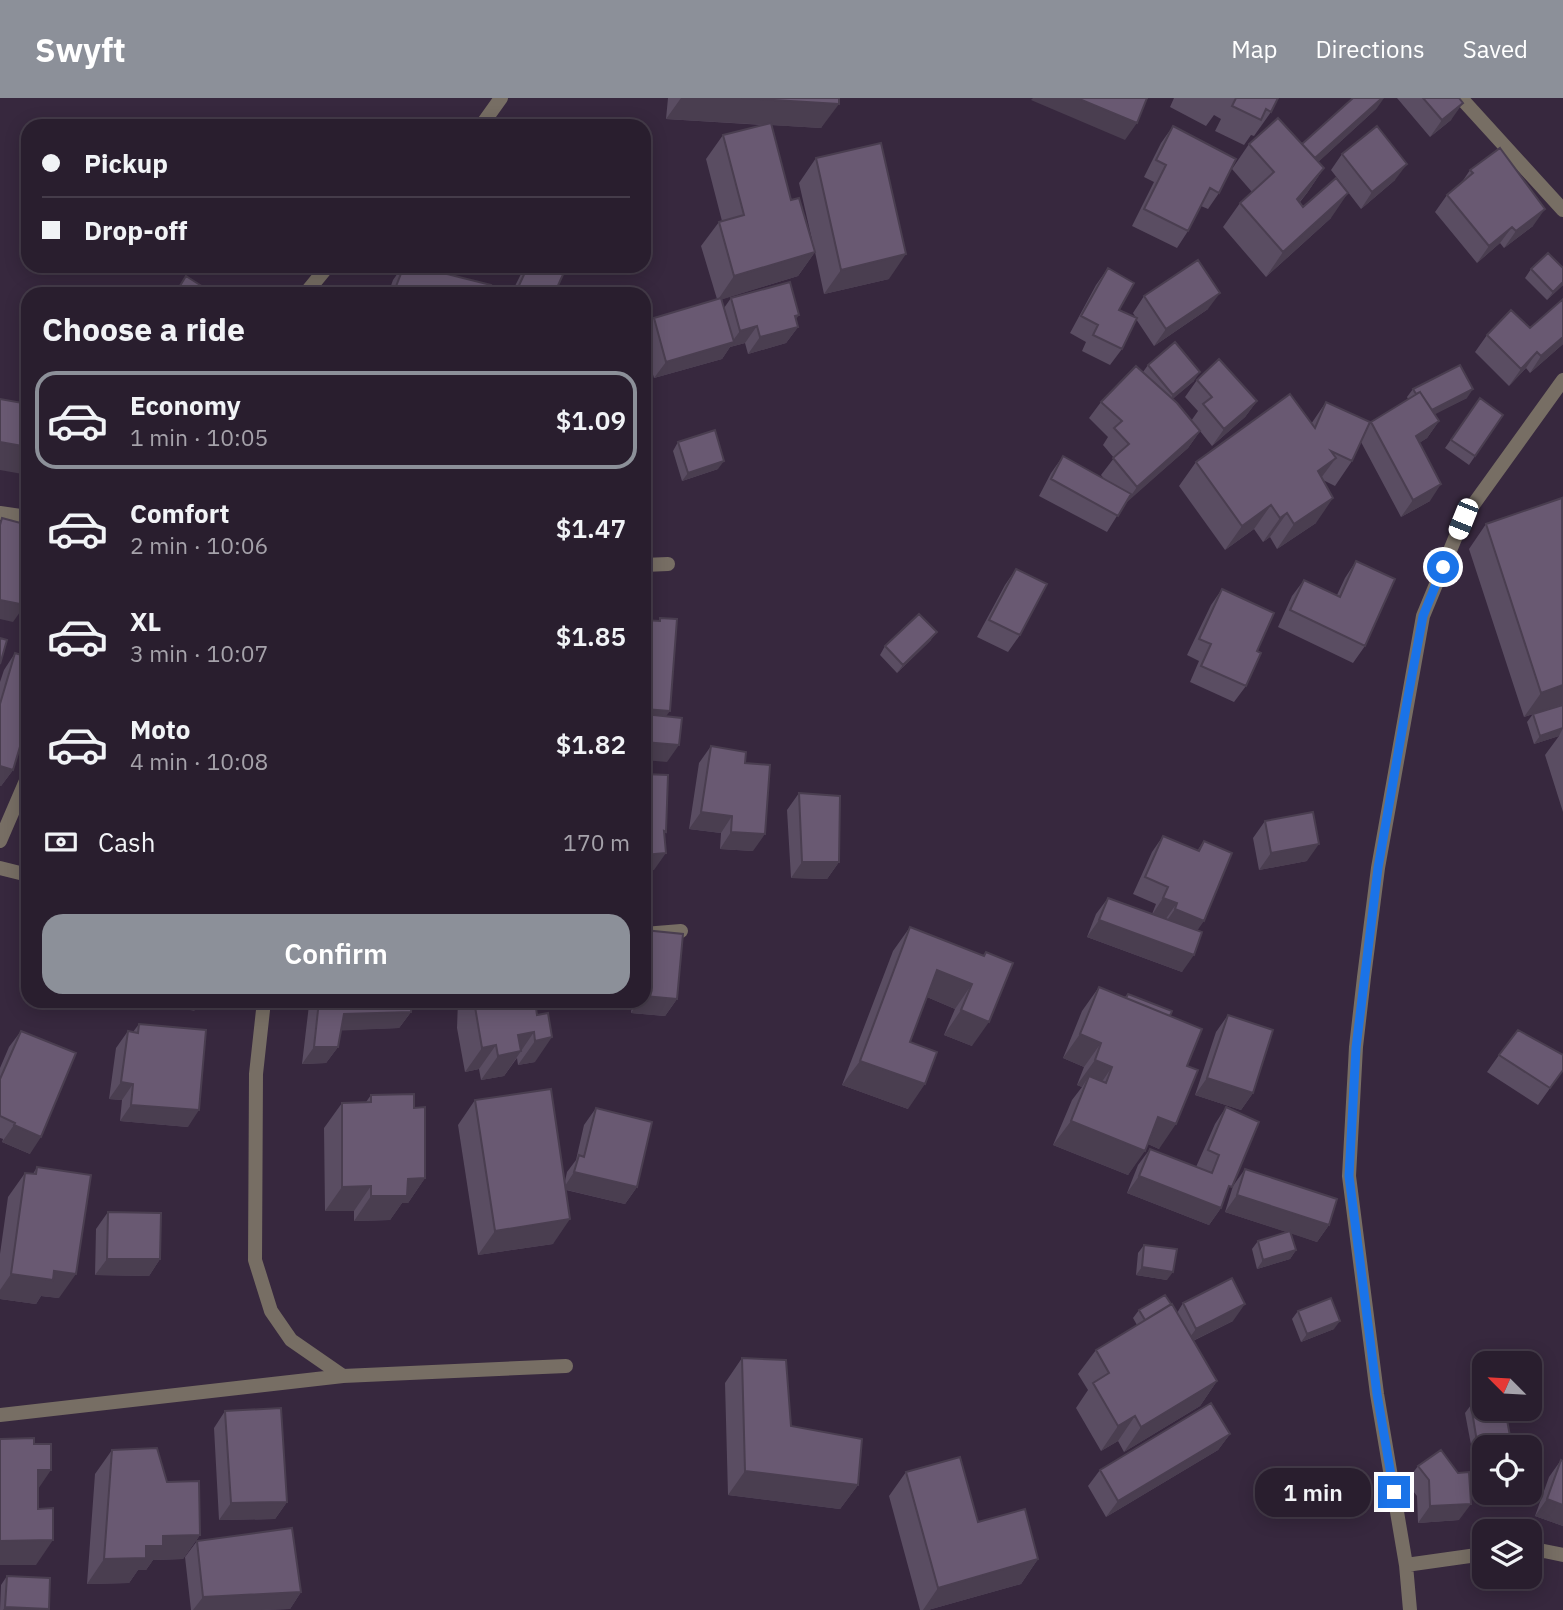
<!DOCTYPE html>
<html lang="en">
<head>
<meta charset="utf-8">
<style>
	:root { --surface:#291e2e; --page:#312736; --text:#f1f3f6; --muted:#a5a2aa; --line:#453c4a; --accent:#8c9099 }
	body { margin:0; font-family:"IBM Plex Sans",sans-serif; background:var(--page); color:var(--text); height:100vh; display:flex; flex-direction:column; font-size:26px; white-space:nowrap }
	* { box-sizing:border-box; margin:0 }
	p { font-size:23px; color:var(--muted) }
	.icon { flex:none; width:38px; height:38px; fill:none; stroke:currentColor; stroke-width:2; stroke-linecap:round; stroke-linejoin:round }
	.map { position:relative; flex:1; overflow:hidden }
	.drawer { position:absolute; left:21px; top:189px; width:630px; height:721px; display:flex; flex-direction:column; background:var(--surface); border-radius:21px; box-shadow:0 4px 18px #0003,0 0 0 2px var(--line) }
	.drawer>* { flex:none }
	.guide { position:absolute; left:21px; top:21px; width:630px; height:154px; border-radius:21px; box-shadow:0 4px 18px #0003,0 0 0 2px var(--line); display:grid; align-content:center; height:154px; padding:0 21px; background:var(--surface) }
	.needle { width:46px; rotate:294deg }
	.controls { position:absolute; left:1472px; top:1253px; display:grid; gap:14px }
	.controls a { display:grid; place-items:center; width:70px; height:70px; border-radius:14px; background:var(--surface); box-shadow:0 4px 18px #0003,0 0 0 2px var(--line); font-size:35px }
	.end { position:absolute; width:32px; height:32px; margin:-16px; border:9px solid #1a73e8; background:#fff; box-shadow:0 0 0 4px #fff }
	.from { border-radius:50% }
	.bubble { position:absolute; height:49px; border-radius:21px; background:var(--surface); box-shadow:0 4px 18px #0003,0 0 0 2px var(--line); font-size:23px; font-weight:600; line-height:49px; text-align:center }
	.car { position:absolute; width:21px; height:42px; margin:-21px -10px; border-radius:9px; box-shadow:0 0 5px 2px #0007; background:linear-gradient(#fff 24%,#345 0 40%,#fff 0 76%,#345 0 86%,#fff 0) }
	.guide b { display:flex; align-items:center; gap:24px; height:66px; font-size:26px }
	.guide b+b { border-top:2px solid var(--line) }
	.guide i { width:18px; height:18px; background:var(--text) }
	ul { padding:0; list-style:none }
	li { display:flex; align-items:center; gap:21px; height:98px; margin:0 14px 10px; padding:0 7px; border:4px solid transparent; border-radius:21px }
	li div { flex:1 }
	li b { display:block; font-size:26px }
	li em { font-style:normal; font-weight:600 }
	li.active { border-color:var(--accent) }
	li>.icon { width:63px; height:63px; stroke-width:1.5 }
	h2 { padding:0 21px; font-size:32px; line-height:84px }
	.pay { display:flex; align-items:center; gap:18px; height:77px; padding:0 21px; font-size:26px }
	.pay p { margin-inline-start:auto }
	.cta { display:flex; gap:14px; margin-top:auto; padding:14px 21px }
	.cta a { flex:1; height:80px; border-radius:21px; background:var(--accent); color:#fff; font-size:28px; font-weight:600; line-height:80px; text-align:center }
	header { display:flex; align-items:center; gap:42px; box-sizing:border-box; height:98px; padding:0 35px; background:var(--accent); color:#fff }
	header strong { font-size:33px }
	nav { display:flex; gap:38px; margin-inline-start:auto; font-size:24px }
	.map>svg:first-child { display:block }
</style>
</head>
<body>
<header>
<strong>Swyft</strong>
<nav><a>Map</a><a>Directions</a><a>Saved</a></nav>
</header>
<div class="map">
<svg width="1563" height="1512" viewBox="0 0 1563 1512">
	<rect width="100%" height="100%" fill="#37283e"/>
	<g fill="none" stroke-linecap="round" stroke-linejoin="round">
		<path stroke="#776e64" stroke-width="14" d="M1461,0L1563,112
			M481,28L501,0
			M305,196L328,168
			M0,415L28,419
			M644,467L668,466
			M0,743L28,678
			M0,770L28,777
			M644,836L681,833
			M264,903L256,976L255,1162L271,1213L291,1242L343,1278
			M0,1317L343,1278L566,1268
			M1530,1454L1544,1453L1563,1457
			M1406,1467L1484,1456
			M1410,1512L1406,1467L1377,1296L1349,1078L1356,949L1364,879L1378,770L1423,518L1463,421L1563,282"/>
	</g>
	<path fill="#5a4d62" d="M668,0H839L821,30L772,27L791,102L813,146L799,85L816,60L889,181L824,196L815,154L798,178L722,201L724,210L731,200L796,221L798,229L786,245L748,256L745,245L730,249L722,261L654,280L644,245V234L654,220L717,201L701,148L719,124L722,123L706,61L723,37L763,27L666,21Z
		M1174,0H1278L1271,14L1254,38L1251,37L1244,47L1215,33L1221,21L1214,17L1206,28L1170,9Z
		M1397,0H1459L1451,22L1430,39Z
		M1377,10L1318,64L1324,70L1307,95L1300,104L1303,109L1331,120L1266,179L1223,129L1240,105L1252,94L1232,71L1249,46H1302Z
		M1173,28L1219,95L1208,111L1201,108L1188,133L1177,150L1132,128L1154,84L1144,79L1161,45Z
		M1342,56L1395,82L1361,111L1331,72Z
		M1470,72L1533,128L1504,150L1500,145L1477,165L1435,114L1447,97L1462,84Z
		M403,168H415L488,196H388L393,182Z
		M525,168H561L555,194L559,196H511Z
		M1108,170L1119,212L1136,220L1133,215L1144,198L1208,211L1154,248L1136,221L1122,251L1110,267L1082,253L1086,244L1070,235L1096,187Z
		M1531,171L1563,187L1547,202L1525,180Z
		M1530,230L1563,246L1530,275L1526,270L1509,288L1475,254L1487,237Z
		M1148,267L1194,283L1172,301L1191,323L1198,313L1185,299L1197,282L1257,303L1245,319L1212,348L1200,333L1188,350L1125,405L1107,434L1039,398L1051,375L1063,358L1105,382L1101,377L1114,360L1103,347L1108,339L1089,320L1101,304L1143,274Z
		M1413,291L1467,300L1434,316L1439,323L1427,340L1419,345L1430,403L1401,419L1361,344L1352,363L1335,388L1323,382L1316,425L1277,451L1270,439L1263,444L1254,431L1225,452L1179,388L1196,364L1311,326L1326,304L1367,330L1371,324L1408,301L1407,299Z
		M1480,300L1503,317L1469,367L1445,350Z
		M678,344L718,371L682,383L673,353Z
		M1486,426L1563,607V714L1545,657L1559,638L1534,646L1527,624L1533,616L1524,619L1469,451Z
		M1356,463L1365,548L1353,565L1278,529L1292,498L1304,482L1337,497L1345,480Z
		M1016,471L1020,537L1008,554L977,539L1005,487Z
		M1222,491L1257,553L1246,588L1234,604L1190,584L1199,563L1187,557L1211,507Z
		M931,542L897,575L880,557L885,548Z
		M15,555L13,672L1,688H0V584L4,572Z
		M711,648L745,665L753,753L720,751L721,735L689,731L699,665Z
		M799,695L839,764L827,781L791,780L787,712Z
		M1265,723L1307,763L1259,772L1253,740Z
		M1163,738L1197,753L1204,743L1197,832L1182,874L1087,839L1096,816L1108,800L1152,816L1156,806L1133,796L1152,754Z
		M910,829L983,858L986,854L972,948L944,937L955,911L927,899L910,944L908,1011L842,987L893,853Z
		M644,832L677,901L665,918L631,915L632,903H644Z
		M1099,889L1125,899L1128,896L1170,918L1187,968L1159,1051L1148,1046L1128,1077L1053,1047L1072,1002L1082,989L1077,987L1084,969L1063,960L1082,913Z
		M312,903H412L411,914L399,930L341,932L338,949L326,965L302,966L309,907Z
		M458,903H535V964L518,967L517,960L504,978L481,982L479,971L465,974L457,930Z
		M1228,917L1253,995L1241,1012L1195,997L1216,934Z
		M139,926L188,1029L120,1023L122,1002L109,1001L116,950L128,933L133,934Z
		M21,933L30,1056L2,1044L3,1041L0,1040V970L9,949Z
		M1499,957L1563,972L1538,1007L1487,974Z
		M371,997L414,1010L425,1080L408,1105H402L390,1122L354,1123V1113H325L324,1030L342,1005L366,1004Z
		M475,1002L565,1083L567,1074L576,1062L584,1027L596,1010L637,1089L625,1106L566,1092L553,1146L478,1157L458,1027Z
		M1226,1009L1225,1099L1221,1110L1209,1127L1127,1095L1138,1067L1150,1051L1196,1069L1215,1026Z
		M37,1069L59,1200L41,1198L36,1206L0,1201V1156L8,1099L25,1075L33,1076Z
		M1245,1071L1329,1127L1317,1144L1291,1135L1296,1152L1290,1161L1257,1171L1252,1151L1258,1143L1287,1134L1225,1114L1233,1088Z
		M108,1114L160,1161L149,1178L95,1177L96,1131Z
		M1144,1147L1167,1182L1136,1177L1138,1155Z
		M1183,1205L1233,1223L1193,1243L1217,1283L1200,1308L1124,1354L1118,1343L1101,1353L1076,1310L1088,1292L1078,1276L1096,1252L1137,1227L1133,1220L1139,1212L1171,1206L1177,1215Z
		M1298,1213L1334,1231L1301,1244L1292,1221Z
		M742,1260L791,1328L858,1387L840,1411L728,1397L725,1285Z
		M1471,1307L1504,1346L1472,1352L1465,1315Z
		M225,1313L287,1404L275,1421L219,1422L214,1330Z
		M1230,1336L1218,1352L1106,1419L1088,1388L1100,1372Z
		M112,1352L167,1384L200,1437L183,1461L153,1462L146,1472H138L129,1485L87,1486L95,1376Z
		M1561,1362L1563,1363V1428L1535,1418L1549,1379Z
		M1418,1368L1459,1422L1418,1425L1417,1398L1406,1384Z
		M906,1374L978,1424L1038,1461L1021,1486L928,1512H920L889,1398Z
		M197,1443L301,1494L290,1511L261,1512H191L185,1459Z
		M7,1478L48,1512H0L1,1487Z"/>
	<path fill="#4a3e50" d="M681,0H742L839,6L821,30L666,21Z
		M1033,0H1077L1137,25L1125,42L1031,2Z
		M1382,0H1384L1377,10L1302,79L1313,62Z
		M1463,5L1451,22L1430,39L1442,22Z
		M1407,66L1395,82L1361,111L1372,94Z
		M1324,70L1307,95L1280,126L1297,101Z
		M1348,95L1331,120L1266,179L1283,154Z
		M1545,111L1533,128L1504,150L1516,133Z
		M1512,129L1500,145L1477,165L1489,148Z
		M815,154L798,178L717,203L734,178Z
		M906,156L889,181L824,196L841,172Z
		M1563,184V187L1547,202L1553,194Z
		M1220,195L1208,211L1154,248L1166,231Z
		M799,217L789,231L798,229L786,245L748,256L760,239L795,218Z
		M757,228L745,245L730,249L722,261L654,280L666,264L731,245L740,233Z
		M1563,239V246L1530,275L1541,258Z
		M1537,254L1526,270L1509,288L1521,271Z
		M1200,274L1194,283L1167,306L1173,297Z
		M1473,291L1467,300L1420,324L1426,315Z
		M1257,303L1245,319L1212,348L1224,331Z
		M1439,323L1427,340L1404,355L1416,338Z
		M1200,333L1188,350L1126,405L1137,389Z
		M0,344L28,349V377L0,372Z
		M1336,360L1318,384V373Z
		M724,363L718,371L682,383L688,375Z
		M1441,386L1430,403L1401,419L1413,402Z
		M1333,400L1316,425L1277,451L1294,426Z
		M1271,407L1254,431L1225,452L1242,428Z
		M1287,415L1270,439L1263,444L1280,420Z
		M0,502L25,507L13,524L0,521Z
		M937,534L931,542L897,575L903,567Z
		M1563,587V606L1524,619L1541,595Z
		M644,611L670,613L658,629L644,628Z
		M1563,630L1559,638L1534,646L1540,638Z
		M644,644L679,647L667,664L644,662Z
		M0,668L13,672L1,688H0Z
		M701,714L732,718L721,735L689,731Z
		M731,734L765,736L753,753L720,751Z
		M1319,746L1307,763L1259,772L1271,755Z
		M666,755L654,772L644,773V757Z
		M802,764H839L827,781L791,780Z
		M1163,800L1177,805L1165,822L1152,817Z
		M1175,811L1204,823L1192,840L1163,828Z
		M1099,822L1194,857L1182,874L1087,839Z
		M937,872L972,886L955,911L920,896Z
		M644,898L677,901L665,918L631,915L639,903H644Z
		M79,903H93L91,906Z
		M164,903H240L236,909L201,906L194,913L163,905Z
		M961,912L989,924L972,948L944,937Z
		M411,914L399,930L332,933L344,916Z
		M534,934L504,978L481,982L498,958L518,937Z
		M1080,936L1101,945L1084,969L1063,960Z
		M552,939L535,964L518,967L535,943Z
		M496,947L479,971L465,974L482,950Z
		M314,949H338L326,965L302,966Z
		M1095,962L1112,969L1095,994L1089,978L1082,989L1077,987Z
		M860,963L925,986L908,1011L842,987Z
		M1207,980L1253,995L1241,1012L1195,997Z
		M121,984L133,986L122,1002L109,1001Z
		M131,1007L199,1012L188,1029L120,1023Z
		M1158,1019L1176,1026L1159,1051L1141,1043Z
		M1071,1023L1145,1053L1128,1077L1053,1047Z
		M14,1027L41,1039L30,1056L2,1044Z
		M574,1074L637,1089L625,1106L563,1091Z
		M1139,1078L1221,1110L1209,1127L1127,1095Z
		M425,1080L408,1105H402L390,1122L354,1123L371,1098L408,1081Z
		M371,1088L354,1113H325L342,1089Z
		M1237,1097L1329,1127L1317,1144L1225,1114Z
		M570,1121L553,1146L478,1157L495,1133Z
		M1296,1152L1290,1161L1257,1171L1263,1162Z
		M107,1161H160L149,1178L95,1177Z
		M1142,1169L1173,1174L1167,1182L1136,1177Z
		M54,1173L76,1176L59,1200L41,1198L36,1206L0,1201V1192L11,1176Z
		M1245,1206L1233,1223L1184,1247L1196,1231Z
		M1340,1223L1334,1231L1301,1244L1307,1236Z
		M1217,1283L1200,1308L1124,1354L1141,1329Z
		M1135,1318L1118,1343L1101,1353L1118,1328Z
		M1230,1336L1218,1352L1106,1419L1118,1403Z
		M1510,1338L1504,1346L1472,1352L1477,1344Z
		M38,1372H51L34,1397Z
		M745,1373L858,1387L840,1411L728,1397Z
		M1547,1401L1563,1407V1428L1535,1418Z
		M287,1404L275,1421L219,1422L231,1405Z
		M1471,1406L1459,1422L1418,1425L1430,1408Z
		M200,1437L183,1461L153,1462L146,1472H138L129,1485L87,1486L104,1461L146,1448L163,1438Z
		M53,1442L36,1467H0V1443Z
		M1038,1461L1021,1486L928,1512H923L938,1490Z
		M301,1494L290,1511L261,1512H193L203,1499Z
		M5,1509L49,1511L48,1512H3Z"/>
	<path fill="#695972" stroke="#4a3e50" stroke-width="2" d="M742,0H839V6Z
		M1077,0H1147L1137,25Z
		M1236,0H1278L1271,14L1266,11L1261,22L1232,8Z
		M1353,0H1382L1315,60L1302,46Z
		M1423,0H1459L1463,5L1442,22Z
		M1278,20L1324,70L1297,101L1303,109L1336,80L1348,95L1283,154L1240,105L1274,74L1249,46Z
		M771,25L791,102L799,100L815,154L734,178L719,124L744,117L723,37Z
		M1173,28L1236,61L1219,95L1210,90L1188,133L1144,111L1166,67L1156,62Z
		M1377,28L1407,66L1372,94L1342,56Z
		M881,45L906,156L841,172L816,60Z
		M1500,50L1545,111L1516,133L1512,129L1489,148L1447,97L1473,75L1470,72Z
		M1548,155L1563,170V184L1553,194L1531,171Z
		M1198,162L1220,195L1166,231L1144,198Z
		M404,168H415L491,187L488,196H393Z
		M528,168H561L566,170L555,194L559,196H515Z
		M1108,170L1134,185L1119,212L1137,220L1122,251L1093,237L1098,227L1081,218Z
		M186,178L214,196H175Z
		M790,184L799,217L795,218L798,229L760,239L757,228L740,233L731,200Z
		M721,200L734,244L666,264L654,220Z
		M1563,201V239L1541,258L1537,254L1521,271L1487,237L1511,212L1530,230Z
		M1175,244L1200,274L1173,297L1148,267Z
		M1219,261L1257,303L1224,331L1203,306L1212,299L1197,282Z
		M1460,267L1473,291L1432,312L1420,294L1416,296L1413,291Z
		M1136,268L1177,305L1200,333L1137,389L1113,360L1129,346L1114,330L1122,323L1101,304Z
		M1420,294L1439,323L1416,338L1441,386L1413,402L1371,324Z
		M1290,296L1315,330L1326,304L1370,324L1352,363L1331,353L1336,360L1318,373L1333,400L1294,426L1287,415L1280,420L1271,407L1242,428L1196,364Z
		M1480,300L1503,317L1475,358L1451,342Z
		M0,301L28,306V349L0,344Z
		M715,332L724,363L688,375L678,344Z
		M1063,358L1131,396L1118,418L1051,381Z
		M1562,400L1563,587L1541,595L1486,426Z
		M2,420L28,427V494L25,507L0,502V427Z
		M1356,463L1395,481L1365,548L1290,512L1304,482L1340,499Z
		M1016,471L1047,486L1020,537L989,522Z
		M1222,491L1274,515L1257,553L1261,555L1246,588L1201,568L1211,546L1199,541Z
		M919,516L937,534L903,567L885,548Z
		M660,520L677,521L670,613L644,611V522L660,523Z
		M0,540L7,542L0,566Z
		M15,555L28,559V622L13,672L0,668V606Z
		M1563,607V630L1540,638L1533,616Z
		M644,616L682,620L679,647L644,644Z
		M711,648L746,654L745,665L770,667L765,736L731,734L732,718L701,714Z
		M644,676L668,677L666,734L664,733L666,755L644,757Z
		M799,695L840,698L839,764H802Z
		M1313,714L1319,746L1271,755L1265,723Z
		M1163,738L1199,753L1204,743L1232,755L1204,823L1175,811L1177,805L1163,800L1168,789L1145,779Z
		M1108,800L1202,834L1194,857L1099,822Z
		M910,829L984,858L986,854L1013,865L989,924L961,912L972,886L937,872L910,944L937,954L925,986L860,963Z
		M644,832L683,836L677,901L644,898L646,866H644Z
		M1099,889L1202,931L1187,968L1198,972L1176,1026L1158,1019L1145,1053L1071,1023L1089,978L1106,985L1112,969L1095,962L1101,945L1080,936Z
		M1128,896L1172,913L1170,918L1126,900Z
		M319,903H412L411,914L344,916L338,949H314Z
		M474,903H535L537,917L548,915L552,939L535,943L534,934L518,937L521,953L498,958L496,947L482,950Z
		M1228,917L1273,932L1253,995L1207,980Z
		M139,926L206,932L199,1012L131,1007L133,986L121,984L128,933L138,935Z
		M1518,932L1563,957V972L1550,990L1499,957Z
		M21,933L76,955L41,1039L14,1027L15,1025L0,1018V981Z
		M551,991L570,1121L495,1133L475,1002Z
		M414,996V1010L425,1009V1080L408,1081L407,1098H371V1088L342,1089V1005L371,1004V997Z
		M1226,1009L1259,1024L1232,1089L1229,1088L1221,1110L1139,1078L1150,1051L1212,1075L1219,1057L1208,1052Z
		M596,1010L652,1024L637,1089L574,1074L579,1057L584,1059Z
		M37,1069L91,1077L76,1176L54,1173L53,1182L11,1176L25,1075L36,1076Z
		M1245,1071L1337,1101L1329,1127L1237,1097Z
		M108,1114L161,1115L160,1161H107Z
		M1290,1133L1296,1152L1263,1162L1258,1143Z
		M1144,1147L1177,1151L1173,1174L1142,1169Z
		M1232,1180L1245,1206L1196,1231L1183,1205Z
		M1165,1197L1171,1206L1145,1222L1139,1212Z
		M1331,1200L1340,1223L1307,1236L1298,1213Z
		M1172,1206L1217,1283L1141,1329L1135,1318L1118,1328L1093,1285L1109,1275L1096,1252Z
		M742,1260L786,1262L791,1328L862,1341L858,1387L745,1373Z
		M1211,1305L1230,1336L1118,1403L1100,1372Z
		M1484,1305V1311H1505L1510,1338L1477,1344L1471,1307Z
		M281,1310L287,1404L231,1405L225,1313Z
		M34,1340V1346H51V1372H38V1411L53,1410V1442L0,1443V1341Z
		M157,1350L167,1384L199,1383L200,1437L163,1438V1448H146V1460L104,1461L112,1352Z
		M1441,1352L1458,1375L1469,1374L1471,1406L1430,1408L1429,1382L1418,1368Z
		M960,1359L978,1424L1025,1411L1038,1461L938,1490L906,1374Z
		M1561,1362L1563,1363V1407L1547,1401Z
		M292,1430L301,1494L203,1499L197,1443Z
		M7,1478L50,1480L49,1511L5,1509Z"/>
	<g fill="none" stroke-linecap="round" stroke-linejoin="round">
		<path stroke="#1a73e8" stroke-width="9" d="M1394,1394L1377,1296L1349,1078L1356,950L1378,770L1407,604L1423,518L1443,469"/>
	</g>
</svg>
<div class="controls">
<a><svg class="needle" viewBox="-14 -14 28 28"><path d="M0-13l5 13h-10z" fill="#e53935"/><path d="M0 13l5-13h-10z" fill="#a5a2aa"/></svg></a>
<a><svg class="icon" aria-label="locate" viewBox="0 0 24 24"><circle cx="12" cy="12" r="6"/><path d="M12 2v4M12 18v4M2 12h4M18 12h4"/></svg></a>
<a><svg class="icon" aria-label="layers" viewBox="0 0 24 24"><path d="M12 4l9 5-9 5-9-5zM3 14l9 5 9-5"/></svg></a>
</div>
<i class="end from" style="left:1443px;top:469px"></i>
<i class="end" style="left:1394px;top:1394px"></i>
<div class="bubble" style="left:1255px;top:1370px;width:116px">1 min</div>
<i class="car" style="left:1463px;top:421px;rotate:202deg"></i>
<div class="guide">
<b><i class="from"></i>Pickup</b>
<b><i></i>Drop-off</b>
</div>
<section class="drawer">
<h2>Choose a ride</h2>
<ul>
<li class="active"><svg class="icon" aria-label="car" viewBox="0 0 24 24"><path d="M5 17H2v-5l4-1 3-4h7l3 4 3 1v5h-3M9 17h6M6 11h13"/><circle cx="7" cy="17" r="2"/><circle cx="17" cy="17" r="2"/></svg><div><b>Economy</b><p>1 min · 10:05</p></div><em>$1.09</em></li>
<li><svg class="icon" aria-label="car" viewBox="0 0 24 24"><path d="M5 17H2v-5l4-1 3-4h7l3 4 3 1v5h-3M9 17h6M6 11h13"/><circle cx="7" cy="17" r="2"/><circle cx="17" cy="17" r="2"/></svg><div><b>Comfort</b><p>2 min · 10:06</p></div><em>$1.47</em></li>
<li><svg class="icon" aria-label="car" viewBox="0 0 24 24"><path d="M5 17H2v-5l4-1 3-4h7l3 4 3 1v5h-3M9 17h6M6 11h13"/><circle cx="7" cy="17" r="2"/><circle cx="17" cy="17" r="2"/></svg><div><b>XL</b><p>3 min · 10:07</p></div><em>$1.85</em></li>
<li><svg class="icon" aria-label="car" viewBox="0 0 24 24"><path d="M5 17H2v-5l4-1 3-4h7l3 4 3 1v5h-3M9 17h6M6 11h13"/><circle cx="7" cy="17" r="2"/><circle cx="17" cy="17" r="2"/></svg><div><b>Moto</b><p>4 min · 10:08</p></div><em>$1.82</em></li>
</ul>
<div class="pay"><svg class="icon" aria-label="cash" viewBox="0 0 24 24"><path d="M3 7h18v10H3z"/><circle cx="12" cy="12" r="2"/></svg>Cash<p>170 m</p></div>
<div class="cta"><a>Confirm</a></div>
</section>
</div>
</body>
</html>
